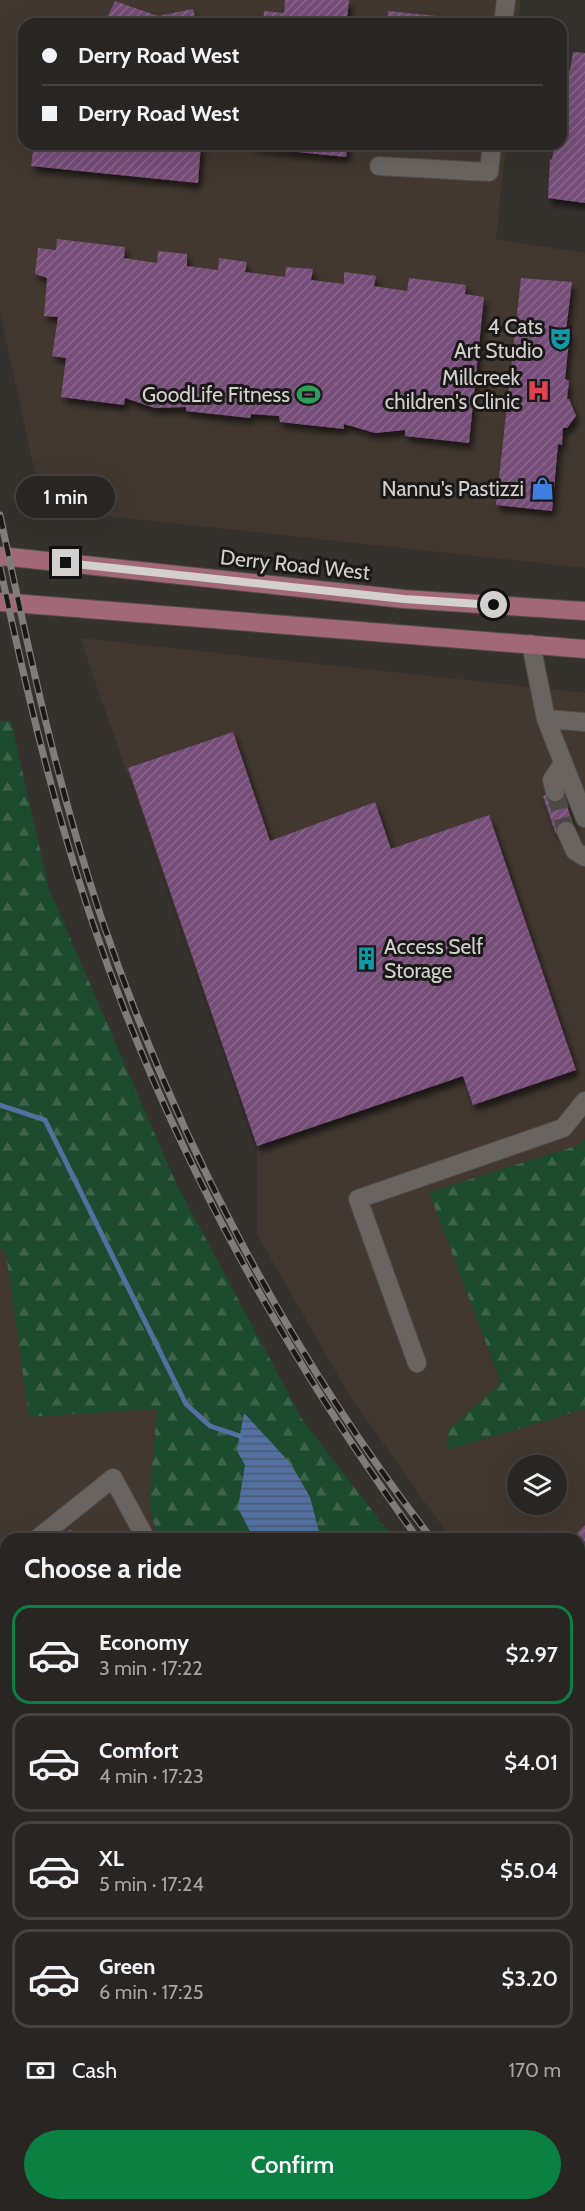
<!DOCTYPE html>
<html lang="en">
<head>
<meta charset="utf-8">
<style>
	:root { --surface:#282522; --page:#302d2a; --text:#f1f3f6; --muted:#a5a5a5; --line:#444240; --accent:#0b8043 }
	body { margin:0; font-family:Cabin,sans-serif; background:var(--page); color:var(--text); height:100vh; display:flex; flex-direction:column; font-size:22px; white-space:nowrap }
	* { box-sizing:border-box; margin:0 }
	p { font-size:20px; color:var(--muted) }
	.icon { flex:none; width:33px; height:33px; fill:none; stroke:currentColor; stroke-width:2; stroke-linecap:round; stroke-linejoin:round }
	.map { position:relative; flex:1; overflow:hidden }
	.details { position:absolute; left:0px; top:1533px; width:585px; height:678px; display:flex; flex-direction:column; background:var(--surface); border-radius:18px 18px 0 0; box-shadow:0 6px 24px #0002,0 0 0 2px var(--line) }
	.details>* { flex:none }
	.guide { position:absolute; left:18px; top:18px; width:549px; height:132px; border-radius:18px; box-shadow:0 6px 24px #0002,0 0 0 2px var(--line); display:grid; align-content:center; height:132px; padding:0 24px; background:var(--surface) }
	.controls { position:absolute; left:507px; top:1455px; display:grid; gap:12px }
	.controls a { display:grid; place-items:center; width:60px; height:60px; border-radius:50%; background:var(--surface); box-shadow:0 6px 24px #0002,0 0 0 2px var(--line); font-size:30px }
	.end { position:absolute; width:27px; height:27px; margin:-14px; border:8px solid #d3d0ce; background:#111; box-shadow:0 0 0 3px #111 }
	.from { border-radius:50% }
	.bubble { position:absolute; height:42px; border-radius:21px; background:var(--surface); box-shadow:0 6px 24px #0002,0 0 0 2px var(--line); font-size:20px; font-weight:600; line-height:42px; text-align:center }
	.guide b { display:flex; align-items:center; gap:21px; height:57px; font-size:22px }
	.guide b+b { border-top:2px solid var(--line) }
	.guide i { width:15px; height:15px; background:var(--text) }
	ul { padding:0; list-style:none }
	li { display:flex; align-items:center; gap:18px; height:99px; margin:0 12px 9px; padding:0 12px; border:3px solid var(--line); border-radius:18px }
	li div { flex:1 }
	li b { display:block; font-size:22px }
	li em { font-style:normal; font-weight:600 }
	li.current { border-color:var(--accent) }
	li>.icon { width:54px; height:54px; stroke-width:1.5 }
	h2 { padding:0 24px; font-size:27px; line-height:72px }
	.pay { display:flex; align-items:center; gap:15px; height:66px; padding:0 24px; font-size:22px }
	.pay p { margin-inline-start:auto }
	.button { display:flex; gap:12px; margin-top:auto; padding:12px 24px }
	.button a { flex:1; height:69px; border-radius:36px; background:var(--accent); color:#fff; font-size:24px; font-weight:600; line-height:69px; text-align:center }
	.map>svg:first-child { display:block }
</style>
</head>
<body>
<div class="map">
<svg width="585" height="2211" viewBox="0 0 585 2211">
	<defs>
		<pattern id="forest-firs" width="22" height="20" patternUnits="userSpaceOnUse" patternTransform="scale(1.5)"><rect width="22" height="20" fill="#1d4b2e"/><path d="M5 1l3.5 6h-7zM16 11l3.5 6h-7z" fill="#3d644b"/></pattern>
		<pattern id="water-rules" width="6" height="5" patternUnits="userSpaceOnUse" patternTransform="scale(1.5)"><rect width="6" height="5" fill="#5271a0"/><path d="M0 2.5h6" fill="none" stroke="#495a74"/></pattern>
		<pattern id="building-hatch" width="6" height="6" patternUnits="userSpaceOnUse" patternTransform="scale(1.5)"><rect width="6" height="6" fill="#754d78"/><path d="M-1 1l2-2M0 6l6-6M5 7l2-2" fill="none" stroke="#88668a"/></pattern>
		<filter id="shadow"><feDropShadow dx="3.5" dy="6" stdDeviation="3" flood-color="#0009"/></filter>
	</defs>
	<rect width="100%" height="100%" fill="#35312d"/>
	<path fill="#423830" fill-rule="evenodd" d="M0,0H521L518,24H24V144H506L496,239L585,253V568L43,509L0,313Z
		M80,638L585,693V1139L579,1145L430,1193L501,1384L449,1429L446,1450L585,1409V1694L579,1687V1539H451L348,1393L257,1234V1146ZM518,1466H556V1504H518Z
		M0,1247L157,1409L149,1505L158,1539H6V1743L0,1735Z"/>
	<path fill="url(#forest-firs)" d="M0,721H11L49,889L176,1183L302,1419L394,1539H158L149,1505L157,1409L29,1417L6,1254L0,1247Z
		M585,1139V1409L446,1450L449,1429L501,1383L429,1192L579,1145Z
		M579,1758L585,1765V2123L579,2120Z"/>
	<path fill="url(#water-rules)" d="M244,1413L291,1464L310,1497L321,1539H254L238,1508L245,1465L237,1451Z"/>
	<g fill="none" stroke-linecap="round" stroke-linejoin="round">
		<path stroke="#5271a0" stroke-width="5" d="M0,1105L45,1120L186,1404L210,1426L240,1436L243,1440
			M579,1996L585,1997"/>
	</g>
	<path fill="url(#building-hatch)" filter="url(#shadow)" d="M285,0H349L347,19L360,21V24H263L264,11L284,13Z
		M115,1L158,16L193,9L196,21L192,24H104Z
		M388,11L485,21V24H387Z
		M573,52L585,53V203L548,198L550,159L552,160L554,145L563,146L565,138L561,137L564,105L562,100L565,72L570,70Z
		M34,144H201L198,183L31,166Z
		M251,144H348L346,157L250,147Z
		M57,239L125,247L124,258L157,263L158,251L187,254V266L218,270L219,258L247,262L245,272L285,277L286,267L313,269L311,280L344,284V272L376,276L374,286L407,291L409,278L466,285L465,294L484,297L469,443L405,436V430L375,433L344,424V429L280,422L279,416L251,414L250,418L186,411V407L155,408L125,398L124,405L61,397L66,358L52,356L58,317L44,316L47,278L35,274L38,248L56,250Z
		M521,278L572,282L566,330L570,331L565,379L569,381L567,399H569L576,416L567,428H563L562,445L558,444L552,511L496,505Z
		M233,732L270,841L375,802L391,849L489,815L576,1070L473,1105L463,1076L257,1146L128,768Z
		M562,790L574,828L556,834L543,796Z
		M585,1525V1648L579,1642V1539H571Z
		M69,1530L111,1538V1539H57Z"/>
	<g fill="none" stroke-linecap="round" stroke-linejoin="round">
		<path stroke="#4d4945" stroke-width="18" stroke-dasharray="18 9" stroke-linecap="butt" d="M555,792L566,831"/>
		<defs>
			<path id="minor" d="M503,24L506,0
				M379,166L489,172L492,144
				M531,644L546,719L585,818
				M546,719L585,722
				M555,792L552,780L563,763
				M566,831L575,851L585,857
				M417,1363L358,1199L563,1128L585,1101
				M37,1539L113,1478L146,1539
				M0,1569L6,1564
				M0,1699L3,1704L0,1710
				M0,1796L6,1803
				M579,2162L585,2165"/>
			<path id="major" d="M0,556L404,599L585,611
				M0,602L585,649"/>
			<path id="highway" d="M0,1922L6,1929
				M0,2013L6,2020
				M0,2106L6,2113
				M0,2182L6,2189
				M19,2205L23,2211
				M81,2205L85,2211
				M154,2205L159,2211
				M225,2205L229,2211"/>
		</defs>
		<use href="#minor" stroke="#504c49" stroke-width="20"/>
		<use href="#major" stroke="#504c49" stroke-width="20"/>
		<use href="#highway" stroke="#504c49" stroke-width="20"/>
		<use href="#minor" stroke="#696460" stroke-width="18"/>
		<use href="#major" stroke="#a36877" stroke-width="18"/>
		<use href="#highway" stroke="#c96b87" stroke-width="18"/>
		<defs>
			<path id="rail" d="M0,515C28,649 57,784 100,914C175,1137 288,1353 432,1539
				M0,567C25,684 52,801 90,915C165,1140 279,1347 418,1539
				M579,1714L585,1721
				M579,1730L585,1737"/>
		</defs>
		<use href="#rail" stroke="#807c79" stroke-width="7"/>
		<use href="#rail" stroke="#1b1917" stroke-width="4.5" stroke-dasharray="14" stroke-linecap="butt"/>
	</g>
	<g fill="none" stroke-linecap="round" stroke-linejoin="round">
		<path stroke="#d3d0ce" stroke-width="8" d="M66,563L404,599L494,605"/>
	</g>
	<defs>
		<symbol id="theatre-bare" viewBox="-9 -9 18 18"><path d="M-5-5.5Q0-4 5-5.5V0Q5 5 0 6Q-5 5-5 0ZM-3.3-2.5H-1v1.5H-3.3ZM1-2.5H3.3v1.5H1ZM-2.8 1Q0 5.5 2.8 1Z" fill="#0f9aa8" stroke="#1b1917" stroke-width="2.5" paint-order="stroke"/></symbol>
		<symbol id="hospital-bare" viewBox="-9 -9 18 18"><path d="M-5-5h3v3.5h4V-5h3V5h-3V1.5h-4V5h-3Z" fill="#e0444e" stroke="#1b1917" stroke-width="2.5" paint-order="stroke"/></symbol>
		<symbol id="stadium-bare" viewBox="-9 -9 18 18"><path d="M0-5a6.5 5 0 1 0 0 10a6.5 5 0 1 0 0-10ZM-3.5-1.8h7v3.6h-7Z" fill="#2e9e5b" stroke="#1b1917" stroke-width="2.5" paint-order="stroke"/></symbol>
		<symbol id="shop-bare" viewBox="-9 -9 18 18"><path d="M-5-2.5h2.3a2.7 3.5 0 0 1 5.4 0H5L5.5 6h-11ZM-1.5-2.5h3a1.5 2.3 0 0 0-3 0Z" fill="#3f7fe0" stroke="#1b1917" stroke-width="2.5" paint-order="stroke"/></symbol>
		<symbol id="building-bare" viewBox="-9 -9 18 18"><path d="M-4-6H4V6H1V3H-1V6H-4ZM-2.5-4.3h1.7v1.8h-1.7ZM.8-4.3h1.7v1.8H.8ZM-2.5-1h1.7V.8h-1.7ZM.8-1h1.7V.8H.8Z" fill="#0f9aa8" stroke="#1b1917" stroke-width="2.5" paint-order="stroke"/></symbol>
	</defs>
	<g fill-rule="evenodd">
		<use href="#theatre-bare" x="544" y="322" width="33" height="33"/>
		<use href="#hospital-bare" x="522" y="374" width="33" height="33"/>
		<use href="#stadium-bare" x="292" y="378" width="33" height="33"/>
		<use href="#shop-bare" x="526" y="472" width="33" height="33"/>
		<use href="#building-bare" x="350" y="942" width="33" height="33"/>
	</g>
	<g text-anchor="middle" stroke-width="6" stroke-linejoin="round" paint-order="stroke">
		<g font-size="21" fill="#d3d0ce" stroke="#1b1917" text-anchor="end">
			<text x="543" y="334">4 Cats<tspan x="543" dy="24">Art Studio</tspan></text>
			<text x="520" y="385">Millcreek<tspan x="520" dy="24">children's Clinic</tspan></text>
			<text x="290" y="402">GoodLife Fitness</text>
			<text x="524" y="496">Nannu's Pastizzi</text>
			<text x="384" y="954" text-anchor="start">Access Self<tspan x="384" dy="24">Storage</tspan></text>
		</g>
		<g font-size="21" fill="#d3d0ce" stroke="#1b1917">
			<text transform="translate(295 565) rotate(6)" y="7">Derry Road West</text>
		</g>
	</g>
</svg>
<div class="controls">
<a><svg class="icon" aria-label="layers" viewBox="0 0 24 24"><path d="M12 4l9 5-9 5-9-5zM3 14l9 5 9-5"/></svg></a>
</div>
<i class="end from" style="left:494px;top:605px"></i>
<i class="end" style="left:66px;top:563px"></i>
<div class="bubble" style="left:16px;top:476px;width:99px">1 min</div>
<div class="guide">
<b><i class="from"></i>Derry Road West</b>
<b><i></i>Derry Road West</b>
</div>
<section class="details">
<h2>Choose a ride</h2>
<ul>
<li class="current"><svg class="icon" aria-label="car" viewBox="0 0 24 24"><path d="M5 17H2v-5l4-1 3-4h7l3 4 3 1v5h-3M9 17h6M6 11h13"/><circle cx="7" cy="17" r="2"/><circle cx="17" cy="17" r="2"/></svg><div><b>Economy</b><p>3 min · 17:22</p></div><em>$2.97</em></li>
<li><svg class="icon" aria-label="car" viewBox="0 0 24 24"><path d="M5 17H2v-5l4-1 3-4h7l3 4 3 1v5h-3M9 17h6M6 11h13"/><circle cx="7" cy="17" r="2"/><circle cx="17" cy="17" r="2"/></svg><div><b>Comfort</b><p>4 min · 17:23</p></div><em>$4.01</em></li>
<li><svg class="icon" aria-label="car" viewBox="0 0 24 24"><path d="M5 17H2v-5l4-1 3-4h7l3 4 3 1v5h-3M9 17h6M6 11h13"/><circle cx="7" cy="17" r="2"/><circle cx="17" cy="17" r="2"/></svg><div><b>XL</b><p>5 min · 17:24</p></div><em>$5.04</em></li>
<li><svg class="icon" aria-label="car" viewBox="0 0 24 24"><path d="M5 17H2v-5l4-1 3-4h7l3 4 3 1v5h-3M9 17h6M6 11h13"/><circle cx="7" cy="17" r="2"/><circle cx="17" cy="17" r="2"/></svg><div><b>Green</b><p>6 min · 17:25</p></div><em>$3.20</em></li>
</ul>
<div class="pay"><svg class="icon" aria-label="cash" viewBox="0 0 24 24"><path d="M3 7h18v10H3z"/><circle cx="12" cy="12" r="2"/></svg>Cash<p>170 m</p></div>
<div class="button"><a>Confirm</a></div>
</section>
</div>
</body>
</html>
